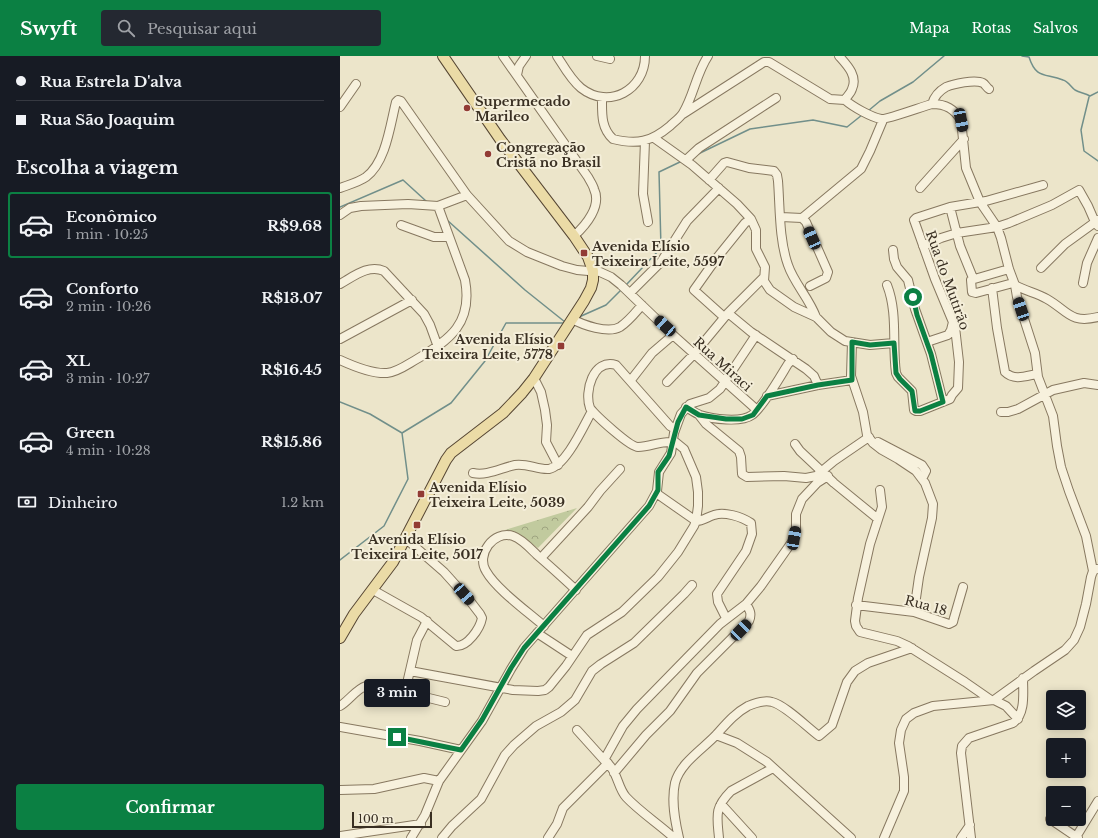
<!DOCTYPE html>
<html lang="pt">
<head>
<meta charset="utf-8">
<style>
	:root { --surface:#171b24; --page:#242831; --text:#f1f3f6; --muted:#9ea1a6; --line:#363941; --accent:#0b8043 }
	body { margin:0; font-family:"Libre Baskerville",serif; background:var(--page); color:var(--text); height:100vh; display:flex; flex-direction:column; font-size:15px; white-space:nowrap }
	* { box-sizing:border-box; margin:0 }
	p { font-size:13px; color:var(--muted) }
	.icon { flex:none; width:22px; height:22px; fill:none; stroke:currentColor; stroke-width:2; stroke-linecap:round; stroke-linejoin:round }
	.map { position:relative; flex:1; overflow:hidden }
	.panel { display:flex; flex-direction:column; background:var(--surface); width:340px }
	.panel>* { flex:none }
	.guide { display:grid; align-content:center; height:88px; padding:0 16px; background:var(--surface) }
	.buttons { position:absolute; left:706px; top:634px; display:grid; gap:8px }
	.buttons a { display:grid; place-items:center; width:40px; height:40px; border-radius:4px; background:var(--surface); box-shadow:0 2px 10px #0003; font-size:20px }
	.scale { position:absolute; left:12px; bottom:10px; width:80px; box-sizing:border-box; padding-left:4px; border:2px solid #392f22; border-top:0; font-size:11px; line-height:14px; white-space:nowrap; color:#392f22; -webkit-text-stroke:3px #f4eed9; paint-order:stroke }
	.end { position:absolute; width:18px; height:18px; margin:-9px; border:5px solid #0b8043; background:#fff; box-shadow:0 0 0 2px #fff }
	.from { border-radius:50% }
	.bubble { position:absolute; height:28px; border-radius:4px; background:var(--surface); box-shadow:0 2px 10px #0003; font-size:13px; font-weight:800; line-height:28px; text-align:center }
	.car { position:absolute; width:12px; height:24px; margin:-12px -6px; border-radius:5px; box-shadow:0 0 3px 1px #0007; background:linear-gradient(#222 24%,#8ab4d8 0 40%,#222 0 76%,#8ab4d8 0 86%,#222 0) }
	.guide b { display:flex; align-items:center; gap:14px; height:38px; font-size:15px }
	.guide b+b { border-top:1px solid var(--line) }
	.guide i { width:10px; height:10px; background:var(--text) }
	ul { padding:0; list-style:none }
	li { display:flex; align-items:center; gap:12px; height:66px; margin:0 8px 6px; padding:0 8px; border:2px solid transparent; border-radius:4px }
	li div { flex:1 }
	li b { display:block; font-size:15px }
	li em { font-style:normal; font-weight:800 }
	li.current { border-color:var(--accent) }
	li>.icon { width:36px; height:36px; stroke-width:1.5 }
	h2 { padding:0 16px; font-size:18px; line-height:48px }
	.pay { display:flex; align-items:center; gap:10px; height:44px; padding:0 16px; font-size:15px }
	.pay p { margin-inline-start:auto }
	.cta { display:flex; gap:8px; margin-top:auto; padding:8px 16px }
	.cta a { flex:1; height:46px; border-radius:4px; background:var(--accent); color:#fff; font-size:16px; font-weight:800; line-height:46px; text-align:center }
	header { display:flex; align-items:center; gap:24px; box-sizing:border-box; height:56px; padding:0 20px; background:var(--accent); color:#fff }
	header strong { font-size:19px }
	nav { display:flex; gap:22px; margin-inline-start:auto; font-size:14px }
	.search { width:280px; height:36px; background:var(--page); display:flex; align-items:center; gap:10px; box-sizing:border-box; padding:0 14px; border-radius:4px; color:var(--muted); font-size:15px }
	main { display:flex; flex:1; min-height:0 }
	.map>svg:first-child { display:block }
</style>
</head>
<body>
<header>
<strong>Swyft</strong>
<div class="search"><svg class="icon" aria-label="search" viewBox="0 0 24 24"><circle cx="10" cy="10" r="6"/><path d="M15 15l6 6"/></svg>Pesquisar aqui</div>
<nav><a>Mapa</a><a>Rotas</a><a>Salvos</a></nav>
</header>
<main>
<section class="panel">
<div class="guide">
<b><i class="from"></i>Rua Estrela D'alva</b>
<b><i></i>Rua São Joaquim</b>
</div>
<h2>Escolha a viagem</h2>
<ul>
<li class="current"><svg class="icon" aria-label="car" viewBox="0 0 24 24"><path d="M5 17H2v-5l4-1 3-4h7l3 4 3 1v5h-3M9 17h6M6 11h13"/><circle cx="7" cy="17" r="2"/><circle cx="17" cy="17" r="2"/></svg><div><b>Econômico</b><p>1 min · 10:25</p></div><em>R$9.68</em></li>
<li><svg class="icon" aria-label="car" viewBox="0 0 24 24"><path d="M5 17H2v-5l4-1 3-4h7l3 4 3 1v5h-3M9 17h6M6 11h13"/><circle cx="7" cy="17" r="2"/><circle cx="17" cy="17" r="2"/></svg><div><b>Conforto</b><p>2 min · 10:26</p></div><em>R$13.07</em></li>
<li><svg class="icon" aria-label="car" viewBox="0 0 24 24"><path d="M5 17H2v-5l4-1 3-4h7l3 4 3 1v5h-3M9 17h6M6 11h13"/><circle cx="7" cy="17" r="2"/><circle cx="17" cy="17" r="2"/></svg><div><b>XL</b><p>3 min · 10:27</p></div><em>R$16.45</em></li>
<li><svg class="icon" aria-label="car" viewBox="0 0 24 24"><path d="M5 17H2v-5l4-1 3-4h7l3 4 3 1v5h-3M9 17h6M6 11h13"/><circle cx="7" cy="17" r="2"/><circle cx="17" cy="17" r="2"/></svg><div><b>Green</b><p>4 min · 10:28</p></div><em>R$15.86</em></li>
</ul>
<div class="pay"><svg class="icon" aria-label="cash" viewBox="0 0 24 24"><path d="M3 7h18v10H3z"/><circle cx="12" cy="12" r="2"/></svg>Dinheiro<p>1.2 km</p></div>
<div class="cta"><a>Confirmar</a></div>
</section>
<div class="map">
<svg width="758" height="782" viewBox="0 0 758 782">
	<defs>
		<pattern id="park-crowns" width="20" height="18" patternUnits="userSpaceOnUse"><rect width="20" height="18" fill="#c1ca9e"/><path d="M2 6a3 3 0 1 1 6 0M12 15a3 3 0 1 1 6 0" fill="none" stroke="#9ea480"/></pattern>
	</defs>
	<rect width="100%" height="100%" fill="#ece5ca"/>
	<path fill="url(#park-crowns)" d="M237,452L198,492L175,476L165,474Z"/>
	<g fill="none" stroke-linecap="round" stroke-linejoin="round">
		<path stroke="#718f8a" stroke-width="1.5" d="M682,0L689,1C696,23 705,17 723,24C728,25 731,31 735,34C740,37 745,37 750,40L758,36
			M749,41L741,74L744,95L758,105
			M528,55L540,45L573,26L604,0
			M358,98L410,73L473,64L507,71L522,59
			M0,151L63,124L86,145
			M107,164L185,234L225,266
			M286,229L321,192L319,116L342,105
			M239,261L266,249L282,233
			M0,346L30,358L62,377
			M0,504L44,470L68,423L62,377L111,347L145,305L166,267H224"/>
		<defs>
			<path id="minor" d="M163,0L248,121C250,125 253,129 254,133C262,150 246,169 234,180
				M217,0C224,11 231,24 241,32C269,54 305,34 305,0
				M257,0L270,3
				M499,0C507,9 518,20 512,33C511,37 507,40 505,44
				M177,19L179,10L186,0
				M262,42C262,58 261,72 273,83C297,89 311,86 330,70C334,66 340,62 343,57C354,39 356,18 368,0
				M505,44C513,51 531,61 541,63C546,64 584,50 592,48C606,48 614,53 621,64L626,112L640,146L657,171L661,182L669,213L675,229L677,241L695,297L698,321L713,360L717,390L721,411L729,435L746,480L753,515
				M592,48C594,41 599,35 606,31C613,28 635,23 643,27C645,28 647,32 649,33
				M0,51L16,28
				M343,58L424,6H429L490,43L505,44
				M314,82L352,109L397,148L411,163L416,174V193L425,211L424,225L430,234L454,251L476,261L491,276L505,285L530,289L554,287
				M305,85L303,138L308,166
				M346,104L359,92L436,42
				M369,124L384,107L387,106L409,112L434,115L437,119L438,125C440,151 439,184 448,209C454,227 469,242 476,261
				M0,132C8,129 19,126 26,121C46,106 50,70 56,46L58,44L61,45L127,139L169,185L187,196L222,210L237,214L260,216L271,221L281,229L333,279L417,354
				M580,132L624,83
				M610,151L620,190L633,222
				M0,159L10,152L21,150L68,148L98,150L127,139
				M441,161L462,162L466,166L488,216L486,222L470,230
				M462,162L521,113L530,95L543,64
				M61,169L94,181H109
				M583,190L601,182L617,177L657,171L669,167L712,149L739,134L748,150L755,166L758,170
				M553,194L554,203L557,211L568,224L575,253L591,298L603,346
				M701,212L725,188L758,164
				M669,213L631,224L632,236L636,237L673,227
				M743,227L747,207L758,182
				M0,228C13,221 28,208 44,215L84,258L90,269L98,291
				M547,229C558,257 552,288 556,317L558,321L572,335L574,354L576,355H580L610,343L612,339L618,332L619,306L615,271L595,223L574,164L576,162L610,151L646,145L703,129
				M675,229C685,235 697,237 707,243C728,255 730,268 758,261
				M652,232L657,272L665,316C674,325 686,320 697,318
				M290,237L321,206L347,165L379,132
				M388,257L411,276L466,313L474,320L478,329
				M384,261L354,234L376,203L405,167L411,163
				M232,263C243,269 268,278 280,271C289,265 295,257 302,249
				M0,283L72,244
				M512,286L511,320L523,356L527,379L533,387L542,394L558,403L576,415L585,427L593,448L592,462L579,521L574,556
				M587,286L608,279L611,274L613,266
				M0,304C13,310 32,318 47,317C58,316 68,308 77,303C110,284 133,267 125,224L98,150
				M194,322L201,336L205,354L207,369L206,386L218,409
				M291,324L312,297L333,279
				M327,326L354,298L388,257L424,221
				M427,340L478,329L512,324
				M346,351C351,354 355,357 360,359C372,363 401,367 412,359C423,351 440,321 448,308L453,303
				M661,356H668L678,353L713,334L744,327L758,329
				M359,359L366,368L399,395L401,401L402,418L407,421L444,420L466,422L476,420L494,405L529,381
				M332,386C320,385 310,391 298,391C290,391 256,360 250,352C244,336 253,302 276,309L330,370L335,373
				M538,386L582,409L586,415L582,423
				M455,388L460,395L494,427L538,463
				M133,417C147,420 161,412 175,409C187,407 198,414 209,413C226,410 244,369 252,355
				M540,434L542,451L530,488L518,542L515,565L516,570L520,576L557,585L568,590L625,626L651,644
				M316,437L356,465C363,465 367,461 374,459C384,455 402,461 411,467L412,478L406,495L377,538L378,546L386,562
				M201,502L248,451L260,435L280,413
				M33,534L81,561L116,590C127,591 140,573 142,562L140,558L130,545L104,516L65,482
				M516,549L574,556L609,568L613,566L614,562L623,531
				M204,570C188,556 156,533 146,515C136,499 153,474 173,480C182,483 190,492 197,499C210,510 223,522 236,534
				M197,577L232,600
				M70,615L173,634L198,635L205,634L209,631L226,610L247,579L282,556L318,521L338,496L354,470L356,465L358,450V436L356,421L344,393L333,384
				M65,636L77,584L87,565
				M654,644L666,650L678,663
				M0,650C9,645 16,633 26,630C31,629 36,630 40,630L105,646
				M0,671L80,685L121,694
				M237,674L264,704C278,714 277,731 286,741C300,756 319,768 334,782
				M376,679L397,687L427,706L511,782
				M264,704L283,670L297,653L380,568L406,548L421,530L454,483L456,472V458L462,443L477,427L488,420
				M274,717L306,679L330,655L357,617L409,565C412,558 410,554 406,548
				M0,734L34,733L84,722L99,725
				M381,748L412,782
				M710,763L738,782
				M0,780L81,768
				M736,781L758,745
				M71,782L85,759L99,725L142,665L171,613L184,592L309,450L317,435L319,416L331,397L334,377L341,358L350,348L369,342L380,333L416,279
				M102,782L112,770L141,743L165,699L174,689L196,670L221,656L235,644L252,615L261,608L294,587L344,538L352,529
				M208,782L217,768L223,752L268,707
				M339,782C335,765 331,745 335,727C340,707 363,693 376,679C386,668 395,657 408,650C415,647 425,644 432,646C445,649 468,672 479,680L492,669L507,626L515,615L528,607L572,592
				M379,782C377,760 374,752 391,735L433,712
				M544,782L564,735V721L559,687L561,674L566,663L574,657L593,650L654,644L694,615L725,594L734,584L740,571L746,548L751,521L753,515L757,513
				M621,782L630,769
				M631,782L621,697L622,690L629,682L673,667C686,658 683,636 683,622"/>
			<path id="major" d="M0,582L14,558L53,506L106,404L111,397L163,357L182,337L194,322L244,245L251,232L253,224V215L248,201L234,180L160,83L103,0"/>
		</defs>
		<use href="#minor" stroke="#877860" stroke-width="10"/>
		<use href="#major" stroke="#564633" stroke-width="12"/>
		<use href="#minor" stroke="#f7f1dd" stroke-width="8"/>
		<use href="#major" stroke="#ebdba6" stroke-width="10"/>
	</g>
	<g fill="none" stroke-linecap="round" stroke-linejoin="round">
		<path stroke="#0b8043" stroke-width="5" d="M57,681L121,694L142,664L171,612L184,592L309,450L318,434V416L329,400L338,366L346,351L359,359L386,363H402L413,359L427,340L478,329L512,324V286L530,289L554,287L556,317L560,323L572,335L575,355H580L603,346L591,298L577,259L573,241"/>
	</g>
	<g fill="#923b34" stroke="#f4eed9" stroke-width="1.5">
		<circle cx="127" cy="52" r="4"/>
		<circle cx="148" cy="98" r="4"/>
		<rect x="240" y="193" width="8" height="8" rx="2"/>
		<rect x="217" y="286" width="8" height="8" rx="2"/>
		<rect x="77" y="434" width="8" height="8" rx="2"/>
		<rect x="73" y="465" width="8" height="8" rx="2"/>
	</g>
	<g text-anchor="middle" stroke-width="4" stroke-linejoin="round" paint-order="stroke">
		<g font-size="13" font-weight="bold" fill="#392f22" stroke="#f4eed9" text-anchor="start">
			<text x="135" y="50">Supermecado<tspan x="135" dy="15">Marileo</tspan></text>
			<text x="156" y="96">Congregação<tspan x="156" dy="15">Cristã no Brasil</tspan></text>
			<text x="252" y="195">Avenida Elísio<tspan x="252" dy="15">Teixeira Leite, 5597</tspan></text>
			<text x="213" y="288" text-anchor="end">Avenida Elísio<tspan x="213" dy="15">Teixeira Leite, 5778</tspan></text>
			<text x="89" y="436">Avenida Elísio<tspan x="89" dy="15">Teixeira Leite, 5039</tspan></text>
			<text x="77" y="488" text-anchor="middle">Avenida Elísio<tspan x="77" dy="15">Teixeira Leite, 5017</tspan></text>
		</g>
		<g font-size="13" fill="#392f22" stroke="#f4eed9">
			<text transform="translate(608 224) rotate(70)" y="5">Rua do Mutirão</text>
			<text transform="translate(383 308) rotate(42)" y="5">Rua Miraci</text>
			<text transform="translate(586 549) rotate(15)" y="5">Rua 18</text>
		</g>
	</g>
</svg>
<div class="buttons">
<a><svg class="icon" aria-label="layers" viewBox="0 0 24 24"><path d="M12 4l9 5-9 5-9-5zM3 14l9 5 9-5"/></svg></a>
<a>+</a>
<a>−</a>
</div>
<div class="scale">100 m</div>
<i class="end from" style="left:573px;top:241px"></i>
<i class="end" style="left:57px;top:681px"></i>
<div class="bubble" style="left:24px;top:623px;width:66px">3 min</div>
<i class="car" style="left:621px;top:64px;rotate:169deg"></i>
<i class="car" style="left:472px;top:182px;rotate:336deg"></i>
<i class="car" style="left:681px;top:253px;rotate:342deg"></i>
<i class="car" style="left:325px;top:270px;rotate:312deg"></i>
<i class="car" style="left:454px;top:482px;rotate:10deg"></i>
<i class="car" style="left:124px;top:538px;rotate:139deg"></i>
<i class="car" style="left:401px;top:574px;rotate:44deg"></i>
</div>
</main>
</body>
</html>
